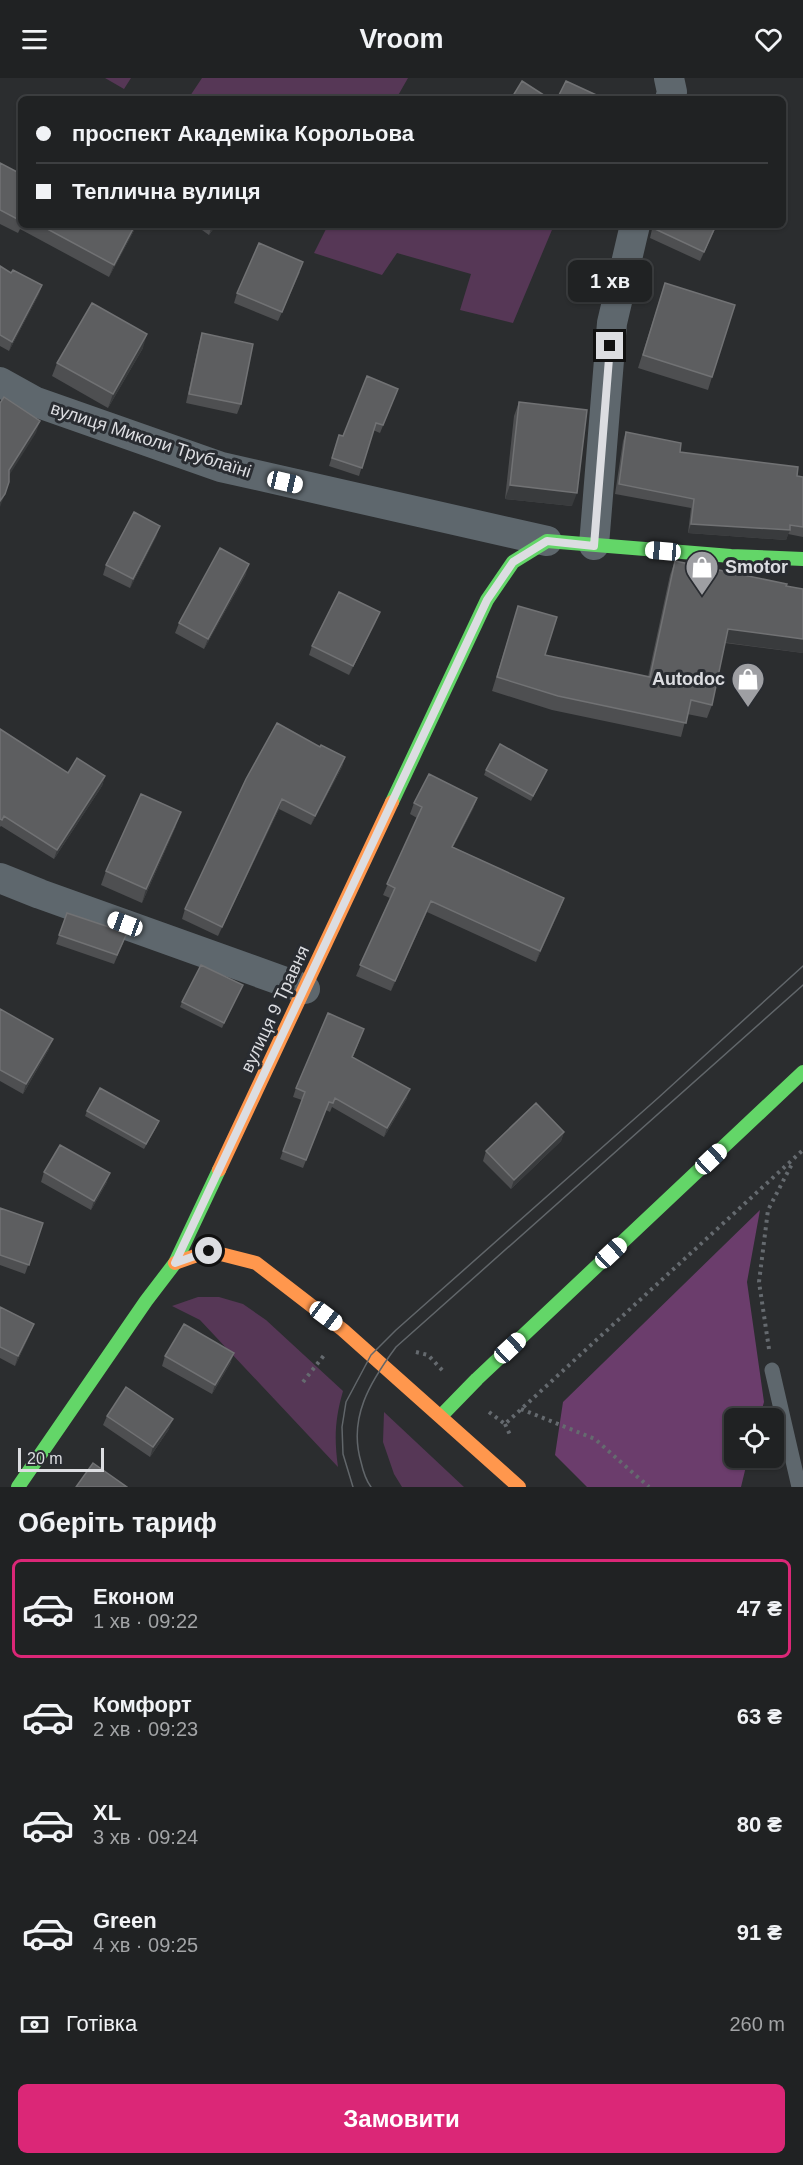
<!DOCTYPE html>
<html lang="uk">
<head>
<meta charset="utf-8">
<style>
	:root { --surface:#202223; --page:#282a2b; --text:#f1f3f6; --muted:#a2a4a6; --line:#3d3f41; --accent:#db2777 }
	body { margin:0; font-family:Helvetica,sans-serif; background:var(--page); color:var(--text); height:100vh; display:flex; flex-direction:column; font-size:22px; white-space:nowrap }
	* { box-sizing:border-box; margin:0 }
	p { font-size:20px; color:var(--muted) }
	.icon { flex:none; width:33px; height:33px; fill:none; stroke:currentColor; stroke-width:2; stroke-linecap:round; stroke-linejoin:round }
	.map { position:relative; height:1409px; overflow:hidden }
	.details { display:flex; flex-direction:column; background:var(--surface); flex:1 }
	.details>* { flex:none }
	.guide { position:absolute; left:18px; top:18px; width:768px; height:132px; border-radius:9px; box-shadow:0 2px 4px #0004,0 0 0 2px var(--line); display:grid; align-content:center; height:132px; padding:0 18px; background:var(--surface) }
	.tools { position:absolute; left:724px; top:1330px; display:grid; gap:12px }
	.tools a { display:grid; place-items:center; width:60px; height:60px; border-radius:9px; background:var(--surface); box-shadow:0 2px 4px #0004,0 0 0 2px var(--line); font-size:30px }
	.scale { position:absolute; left:18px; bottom:15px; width:86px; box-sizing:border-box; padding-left:6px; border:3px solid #dcdde1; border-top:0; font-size:16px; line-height:21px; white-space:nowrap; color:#dcdde1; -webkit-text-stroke:4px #292c31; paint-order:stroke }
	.end { position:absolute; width:27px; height:27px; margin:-14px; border:8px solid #dcdde1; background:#111; box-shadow:0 0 0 3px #111 }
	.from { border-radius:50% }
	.bubble { position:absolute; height:42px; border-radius:9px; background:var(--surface); box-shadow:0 2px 4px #0004,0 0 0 2px var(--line); font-size:20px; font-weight:800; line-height:42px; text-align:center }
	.car { position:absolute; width:18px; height:36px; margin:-18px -9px; border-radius:8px; box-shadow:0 0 4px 2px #0007; background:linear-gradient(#fff 24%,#345 0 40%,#fff 0 76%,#345 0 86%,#fff 0) }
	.guide b { display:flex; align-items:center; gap:21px; height:57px; font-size:22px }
	.guide b+b { border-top:2px solid var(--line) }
	.guide i { width:15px; height:15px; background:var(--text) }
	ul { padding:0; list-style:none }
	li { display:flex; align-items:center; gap:18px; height:99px; margin:0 12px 9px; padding:0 6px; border:3px solid transparent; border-radius:9px }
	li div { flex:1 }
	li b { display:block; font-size:22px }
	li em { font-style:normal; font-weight:800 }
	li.active { border-color:var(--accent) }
	li>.icon { width:54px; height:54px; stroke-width:1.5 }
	h2 { padding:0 18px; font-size:27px; line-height:72px }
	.pay { display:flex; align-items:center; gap:15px; height:66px; padding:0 18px; font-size:22px }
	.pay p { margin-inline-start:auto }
	.primary-button { display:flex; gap:12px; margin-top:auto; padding:12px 18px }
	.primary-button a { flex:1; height:69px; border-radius:9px; background:var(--accent); color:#fff; font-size:24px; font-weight:800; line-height:69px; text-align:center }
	header { display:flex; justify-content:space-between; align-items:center; height:78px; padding:0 18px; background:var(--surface); font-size:27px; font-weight:800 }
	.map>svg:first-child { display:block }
</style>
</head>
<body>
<header><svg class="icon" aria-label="menu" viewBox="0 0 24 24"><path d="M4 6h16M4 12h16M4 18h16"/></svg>Vroom<svg class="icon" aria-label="heart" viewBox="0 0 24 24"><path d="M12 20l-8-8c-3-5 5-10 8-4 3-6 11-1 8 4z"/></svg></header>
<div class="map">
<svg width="803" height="1409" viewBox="0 0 803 1409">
	<rect width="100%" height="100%" fill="#2b2d2f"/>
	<path fill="#563756" d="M105,0H131L124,11Z
		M202,0H408L396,21H188Z
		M328,147H554L513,245L460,232L471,196L397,175L382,197L314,175Z
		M198,1219H219L243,1226L266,1242L343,1313C335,1341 334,1360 338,1389L200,1242L172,1228Z
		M384,1334L464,1409H402L394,1396L383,1364Z"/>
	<path fill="#6b3d6c" d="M760,1132L747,1204L764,1324L759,1341H735V1380H748L741,1409H587L555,1377L563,1324Z"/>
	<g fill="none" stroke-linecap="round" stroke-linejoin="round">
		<path stroke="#656a6f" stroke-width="4" stroke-dasharray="3 4.5" stroke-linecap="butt" d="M769,1271L759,1204L768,1132L793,1084
			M416,1274L428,1277L443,1293
			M303,1304L325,1276
			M521,1331L595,1361L649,1409
			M489,1334L505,1346L803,1072
			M505,1346L511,1359"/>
		<path stroke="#5e676d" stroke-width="15" d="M772,1292L799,1409"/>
		<path stroke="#5e676d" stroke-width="30" d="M669,0L672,14L670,21
			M0,304L36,324L221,389L547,463
			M594,467L612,245L635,147
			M0,800L40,816L305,911"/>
		<path stroke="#63d668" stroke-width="14" d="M392,724L487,522L513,484L547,463L731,478L803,481
			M441,1338L477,1301L803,994
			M18,1409L146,1223L175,1185L219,1092"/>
		<path stroke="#ff974d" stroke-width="14" d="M219,1092L392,724
			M175,1185L209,1173L256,1185L343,1252L519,1409"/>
		<path stroke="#61666a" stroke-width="1.5" d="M353,1409L343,1376L342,1349L346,1324L371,1277L396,1252L658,1020L803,888
			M371,1409C365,1401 363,1393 361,1384C348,1340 370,1304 396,1269L803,907"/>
	</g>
	<path fill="#4e4f51" d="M0,85L21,96V147H137L109,199L20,151L18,155L0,146Z
		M195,147H216L209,157Z
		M653,147H717L700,183L650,160Z
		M0,188L11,195L42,207L39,216L9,273L0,268Z
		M300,194L278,243L234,225L237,215Z
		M665,205L712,299L708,312L638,290Z
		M202,255L241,326L237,336L186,325L199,265Z
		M143,270L108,330L52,298L57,285Z
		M398,311L380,355L373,352L359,398L329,388L339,357L343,358Z
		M519,324L572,428L505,421L514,338Z
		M626,354L680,374L803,399V459L788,456L786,462L688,455L691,430L615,416L623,363Z
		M157,457L130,510L103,497L106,487Z
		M675,483L786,508L803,575L725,565L712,627L707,640L687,636L681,659L552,632L492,613L518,528L545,577L648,599L670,497Z
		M246,496L204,571L175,555L179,545Z
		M376,544L349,597L309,577L312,568Z
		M0,651L68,695L105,698L102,708L54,781L1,748L0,749Z
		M320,669L345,679L342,689L311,747L279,731L218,858L182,841L185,831Z
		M486,692L545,696L531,723L484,697Z
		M477,720L473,731L453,769L564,820L560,831L536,884L427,834L391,913L356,898L390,820L383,817L417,740L410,736L414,725Z
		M176,748L142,825L101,807L106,793Z
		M67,835L123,865L114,886L56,866Z
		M243,907L222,950L180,929L182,924Z
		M0,931L49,971L23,1016L0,1003Z
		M361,959L353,979L407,1020L384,1059L332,1029L330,1034L326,1032L303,1090L280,1081L302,1022L293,1019L296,1010Z
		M87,1033L157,1048L144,1071L85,1038Z
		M564,1054L561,1063L511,1111L483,1083L486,1073Z
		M44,1094L107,1104L91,1132L41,1104Z
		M0,1130L43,1145L25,1196L0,1187Z
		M0,1229L30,1256L15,1288L0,1280Z
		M165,1278L231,1284L212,1316L162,1288Z
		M107,1338L169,1351L150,1379L103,1347Z"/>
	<path fill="#393b3d" d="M135,147H137L109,199L114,187Z
		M212,147H216L209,157Z
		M716,147H717L700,183Z
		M42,207L39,216L9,273L12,264Z
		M147,256L143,270L108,330L113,316Z
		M40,343L36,355L5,404L9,392Z
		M510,407L577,415L572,428L505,421Z
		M5,416L0,429V423Z
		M691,446L790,452L786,462L688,455Z
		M160,448L157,457L130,510L133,501Z
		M249,486L246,496L204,571L208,561Z
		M380,534L376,544L349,597L353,588Z
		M728,551L803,561V575L723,564Z
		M345,679L342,689L311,747L315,738Z
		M105,698L102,708L54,781L57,772Z
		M477,720L473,731L448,779L452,769Z
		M282,721L279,731L218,858L222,849Z
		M181,734L176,748L142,825L146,811Z
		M564,820L560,831L536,884L540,873Z
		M431,823L427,834L391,913L395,903Z
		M53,961L49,971L23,1016L26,1006Z
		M410,1011L407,1020L384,1059L387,1050Z
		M564,1054L561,1063L511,1111L514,1102Z
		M110,1095L107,1104L91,1132L94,1123Z
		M34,1246L30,1256L15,1288L18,1278Z
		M234,1275L231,1284L212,1316L215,1307Z
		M173,1341L169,1351L150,1379L153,1369Z"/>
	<path fill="#5d5e60" stroke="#717274" stroke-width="1.5" d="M522,3L550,21H511Z
		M566,3L605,21H557Z
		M0,85L21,96V143L0,132Z
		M40,147H135L114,187Z
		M654,147H716L704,174L653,150Z
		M259,165L303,184L282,234L237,215Z
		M0,188L11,195L13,192L42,207L12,264L0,257Z
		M665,205L735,227L712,299L643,277Z
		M92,225L147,256L113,316L57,285Z
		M202,255L253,266L241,326L189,316Z
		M367,298L398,311L383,347L376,345L362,390L332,380L339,357L343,358Z
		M4,319L40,343L9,392V404L5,416L0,423V325Z
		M519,324L587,332L577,415L510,407Z
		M626,354L681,365L680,374L798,389L797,398L803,399V449L790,447V452L691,446L694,421L619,406Z
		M134,434L160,448L133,501L106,487Z
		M220,470L249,486L208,561L179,545Z
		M675,483L787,506L786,508L803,511V561L728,551L712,627L691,622L686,645L558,618L497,599L518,528L557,539L545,577L650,599Z
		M339,514L380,534L353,588L312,568Z
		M277,645L320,669L321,667L345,679L315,738L282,721L222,849L185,831L246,701Z
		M0,651L68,695L77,680L105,698L57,772L4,738L2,742L0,741Z
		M500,666L547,692L533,718L486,692Z
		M429,696L477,720L452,769L564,820L540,873L431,823L395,903L360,887L395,810L387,806L422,729L414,725Z
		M141,716L181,734L146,811L106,793Z
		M67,835L127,855L117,877L59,857Z
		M201,887L243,907L224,945L182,924Z
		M0,931L53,961L26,1006L0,992Z
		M328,935L364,951L352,979L410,1011L387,1050L335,1020L333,1025L329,1024L306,1082L283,1073L305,1014L296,1010Z
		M100,1010L159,1043L146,1066L87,1033Z
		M536,1025L564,1054L514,1102L486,1073Z
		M60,1067L110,1095L94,1123L44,1094Z
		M0,1130L43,1145L29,1187L0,1177Z
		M0,1229L34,1246L18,1278L0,1269Z
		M184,1246L234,1275L215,1307L165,1278Z
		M126,1309L173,1341L153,1369L107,1338Z
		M93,1385L127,1409H76Z"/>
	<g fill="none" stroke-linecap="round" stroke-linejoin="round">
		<path stroke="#dcdde1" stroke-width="8" d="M209,1173L175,1185L487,522L513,484L547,463L594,468L610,268"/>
	</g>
	<defs>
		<symbol id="shop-pin" viewBox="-11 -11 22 30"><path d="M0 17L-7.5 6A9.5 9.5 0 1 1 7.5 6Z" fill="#9e9fa3" stroke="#292c31"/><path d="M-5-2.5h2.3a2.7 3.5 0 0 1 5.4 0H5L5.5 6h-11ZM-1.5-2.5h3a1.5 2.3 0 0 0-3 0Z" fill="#fff"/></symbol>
	</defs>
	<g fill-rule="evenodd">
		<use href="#shop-pin" x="683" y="470" width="38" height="52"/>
		<use href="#shop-pin" x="729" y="582" width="38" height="52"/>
	</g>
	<g text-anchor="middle" stroke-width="6" stroke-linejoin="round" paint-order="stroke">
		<g font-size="18" fill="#dcdde1" stroke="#292c31">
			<text transform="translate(151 362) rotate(18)" y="6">вулиця Миколи Трублаїні</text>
			<text transform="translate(275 931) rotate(-65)" y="6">вулиця 9 Травня</text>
		</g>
		<g font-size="18" font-weight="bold" fill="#dcdde1" stroke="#292c31" text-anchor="start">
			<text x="725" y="495">Smotor</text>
			<text x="725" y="607" text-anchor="end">Autodoc</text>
		</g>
	</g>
</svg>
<div class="tools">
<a><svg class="icon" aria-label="locate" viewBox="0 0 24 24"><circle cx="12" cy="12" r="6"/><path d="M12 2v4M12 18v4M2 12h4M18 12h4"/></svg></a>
</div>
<div class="scale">20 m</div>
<i class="end from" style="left:209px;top:1173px"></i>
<i class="end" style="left:610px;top:268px"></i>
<div class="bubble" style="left:568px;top:182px;width:84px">1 хв</div>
<i class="car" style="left:285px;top:404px;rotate:103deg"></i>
<i class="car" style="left:663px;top:473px;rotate:275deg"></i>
<i class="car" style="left:125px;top:846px;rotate:290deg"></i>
<i class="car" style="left:711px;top:1081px;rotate:47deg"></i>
<i class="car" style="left:611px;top:1175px;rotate:47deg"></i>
<i class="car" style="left:326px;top:1238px;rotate:127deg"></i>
<i class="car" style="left:510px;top:1270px;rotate:47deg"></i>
<div class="guide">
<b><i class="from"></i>проспект Академіка Корольова</b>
<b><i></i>Теплична вулиця</b>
</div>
</div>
<section class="details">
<h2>Оберіть тариф</h2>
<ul>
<li class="active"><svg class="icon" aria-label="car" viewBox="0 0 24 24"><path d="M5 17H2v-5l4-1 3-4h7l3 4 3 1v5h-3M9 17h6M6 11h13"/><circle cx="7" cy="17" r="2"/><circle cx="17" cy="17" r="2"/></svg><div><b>Економ</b><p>1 хв · 09:22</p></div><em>47 ₴</em></li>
<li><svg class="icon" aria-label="car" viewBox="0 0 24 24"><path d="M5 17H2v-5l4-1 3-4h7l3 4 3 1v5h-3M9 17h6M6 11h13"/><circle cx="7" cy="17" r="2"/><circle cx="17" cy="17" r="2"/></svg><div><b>Комфорт</b><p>2 хв · 09:23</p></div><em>63 ₴</em></li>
<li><svg class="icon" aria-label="car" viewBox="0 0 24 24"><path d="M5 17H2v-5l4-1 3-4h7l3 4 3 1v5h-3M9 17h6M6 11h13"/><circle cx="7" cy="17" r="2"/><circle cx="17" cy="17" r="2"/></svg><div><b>XL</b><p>3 хв · 09:24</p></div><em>80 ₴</em></li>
<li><svg class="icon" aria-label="car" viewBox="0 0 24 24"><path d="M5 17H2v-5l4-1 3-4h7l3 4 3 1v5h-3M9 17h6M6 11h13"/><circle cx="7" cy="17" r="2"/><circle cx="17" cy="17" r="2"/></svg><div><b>Green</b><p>4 хв · 09:25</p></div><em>91 ₴</em></li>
</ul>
<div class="pay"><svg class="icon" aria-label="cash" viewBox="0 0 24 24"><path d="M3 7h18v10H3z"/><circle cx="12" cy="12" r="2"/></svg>Готівка<p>260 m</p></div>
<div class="primary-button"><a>Замовити</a></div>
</section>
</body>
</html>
